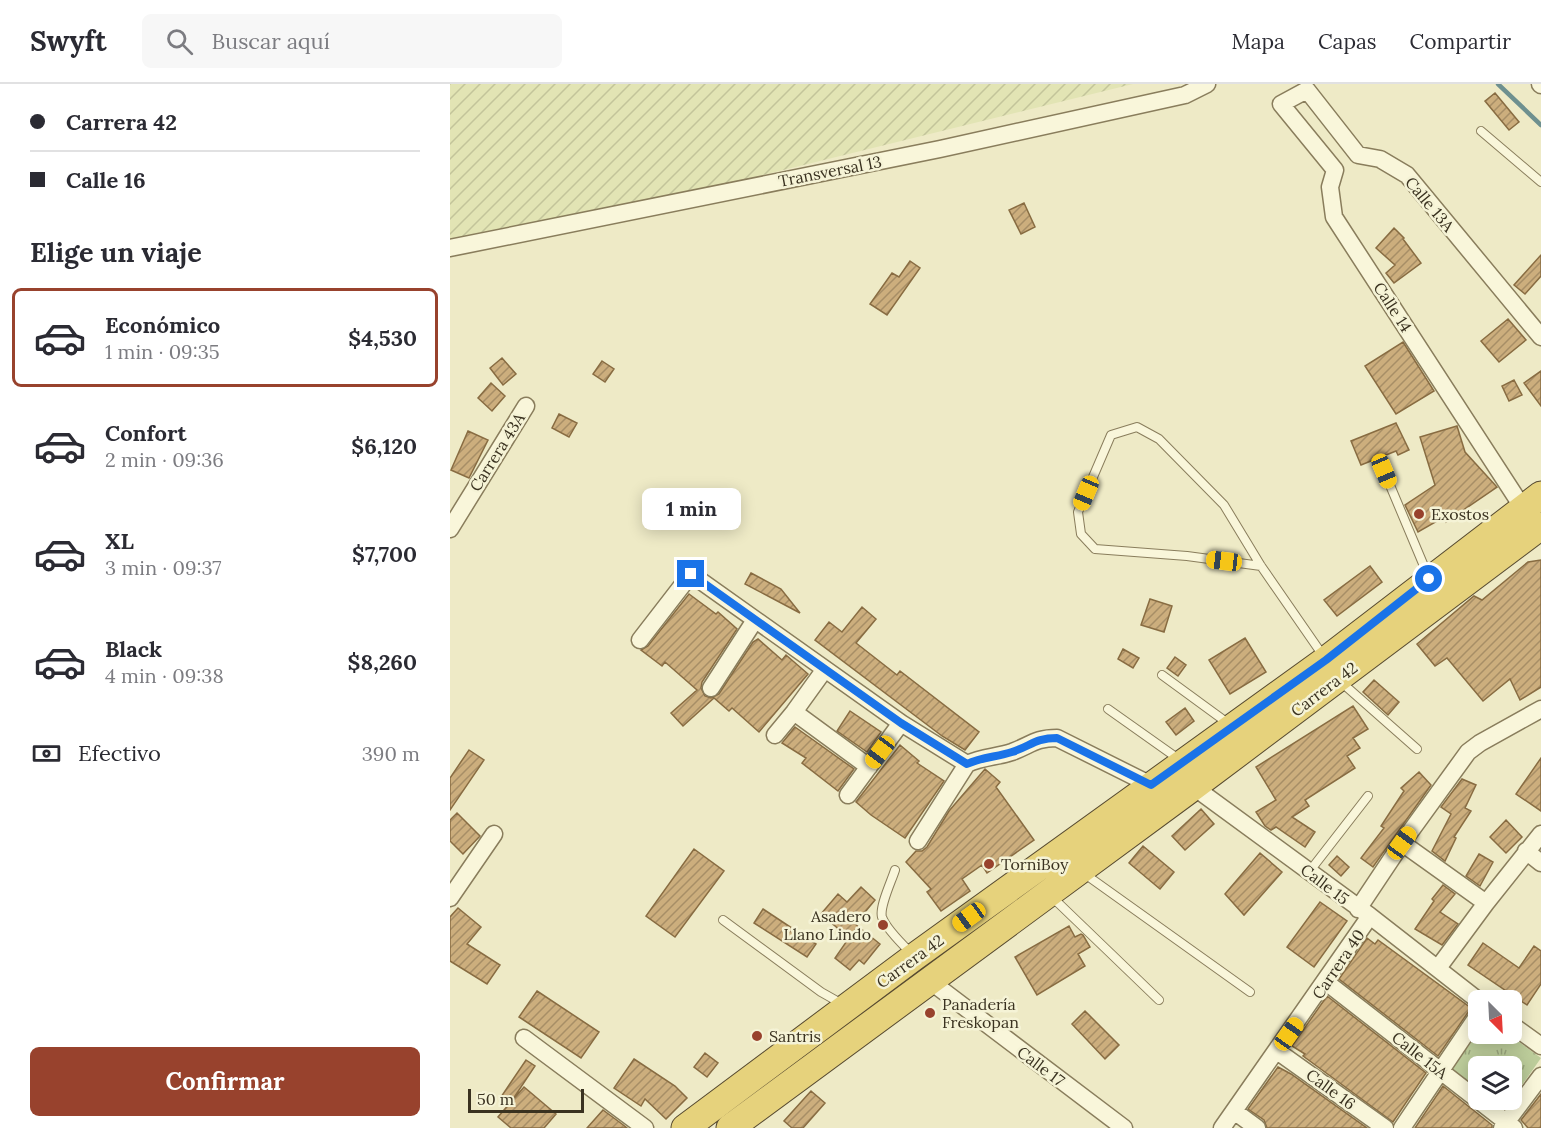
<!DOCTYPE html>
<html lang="es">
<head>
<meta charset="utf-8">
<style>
	:root { --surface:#fff; --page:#f7f7f7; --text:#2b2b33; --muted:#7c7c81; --line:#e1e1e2; --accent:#98422d }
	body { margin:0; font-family:Lora,serif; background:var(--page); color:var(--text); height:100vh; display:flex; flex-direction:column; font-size:22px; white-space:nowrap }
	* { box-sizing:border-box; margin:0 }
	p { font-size:20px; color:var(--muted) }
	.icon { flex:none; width:33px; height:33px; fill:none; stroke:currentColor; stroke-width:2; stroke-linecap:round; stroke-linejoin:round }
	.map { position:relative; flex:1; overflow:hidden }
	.sheet { display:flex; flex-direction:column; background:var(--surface); width:450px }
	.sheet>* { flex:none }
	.banner { display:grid; align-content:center; height:132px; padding:0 30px; background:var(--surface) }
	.needle { width:39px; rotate:156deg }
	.fabs { position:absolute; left:1018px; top:906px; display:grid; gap:12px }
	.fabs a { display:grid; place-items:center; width:54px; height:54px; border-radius:9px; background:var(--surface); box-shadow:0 3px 15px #0003; font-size:30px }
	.scale { position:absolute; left:18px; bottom:15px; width:116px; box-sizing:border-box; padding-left:6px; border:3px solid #3a3220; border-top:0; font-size:16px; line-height:21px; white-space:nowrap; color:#3a3220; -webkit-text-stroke:4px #f5f3d6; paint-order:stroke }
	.end { position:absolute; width:27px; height:27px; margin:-14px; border:8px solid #1a73e8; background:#fff; box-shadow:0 0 0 3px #fff }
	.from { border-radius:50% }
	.bubble { position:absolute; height:42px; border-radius:9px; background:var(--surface); box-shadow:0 3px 15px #0003; font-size:20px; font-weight:700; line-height:42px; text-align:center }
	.car { position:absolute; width:18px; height:36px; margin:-18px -9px; border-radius:8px; box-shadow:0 0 4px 2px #0007; background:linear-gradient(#f5c518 24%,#345 0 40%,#f5c518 0 76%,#345 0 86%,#f5c518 0) }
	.banner b { display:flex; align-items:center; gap:21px; height:57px; font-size:22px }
	.banner b+b { border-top:2px solid var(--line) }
	.banner i { width:15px; height:15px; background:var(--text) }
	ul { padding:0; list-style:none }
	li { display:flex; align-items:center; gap:18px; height:99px; margin:0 12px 9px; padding:0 18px; border:3px solid transparent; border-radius:9px }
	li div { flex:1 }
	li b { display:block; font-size:22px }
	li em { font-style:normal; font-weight:700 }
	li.current { border-color:var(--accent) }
	li>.icon { width:54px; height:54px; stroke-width:1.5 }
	h2 { padding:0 30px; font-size:27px; line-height:72px }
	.pay { display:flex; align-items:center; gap:15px; height:66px; padding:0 30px; font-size:22px }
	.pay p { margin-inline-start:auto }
	.button { display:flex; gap:12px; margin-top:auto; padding:12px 30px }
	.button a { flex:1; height:69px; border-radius:9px; background:var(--accent); color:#fff; font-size:24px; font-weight:700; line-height:69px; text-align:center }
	header { display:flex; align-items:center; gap:36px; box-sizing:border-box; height:84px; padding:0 30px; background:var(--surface); border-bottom:2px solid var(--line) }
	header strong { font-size:28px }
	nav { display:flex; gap:33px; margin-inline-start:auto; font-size:21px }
	.search { width:420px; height:54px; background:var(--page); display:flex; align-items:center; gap:15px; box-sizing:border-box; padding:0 21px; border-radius:9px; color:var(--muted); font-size:22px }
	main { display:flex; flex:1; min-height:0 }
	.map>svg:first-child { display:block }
</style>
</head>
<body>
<header>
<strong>Swyft</strong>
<div class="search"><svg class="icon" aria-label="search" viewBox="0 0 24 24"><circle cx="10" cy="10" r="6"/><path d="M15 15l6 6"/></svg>Buscar aquí</div>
<nav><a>Mapa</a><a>Capas</a><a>Compartir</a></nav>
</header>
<main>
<section class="sheet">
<div class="banner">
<b><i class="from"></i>Carrera 42</b>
<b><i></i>Calle 16</b>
</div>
<h2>Elige un viaje</h2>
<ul>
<li class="current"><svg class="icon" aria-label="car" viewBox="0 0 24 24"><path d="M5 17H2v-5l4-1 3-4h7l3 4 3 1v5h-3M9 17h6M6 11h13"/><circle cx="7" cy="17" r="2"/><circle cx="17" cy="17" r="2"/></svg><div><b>Económico</b><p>1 min · 09:35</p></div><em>$4,530</em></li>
<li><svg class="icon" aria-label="car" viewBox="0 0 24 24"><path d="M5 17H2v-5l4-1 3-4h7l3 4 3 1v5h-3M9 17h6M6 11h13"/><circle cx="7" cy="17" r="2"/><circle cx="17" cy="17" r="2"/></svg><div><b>Confort</b><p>2 min · 09:36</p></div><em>$6,120</em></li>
<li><svg class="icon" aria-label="car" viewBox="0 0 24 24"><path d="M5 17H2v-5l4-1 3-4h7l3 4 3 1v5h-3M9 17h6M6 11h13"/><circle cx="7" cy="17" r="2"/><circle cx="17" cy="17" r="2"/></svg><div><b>XL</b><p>3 min · 09:37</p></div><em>$7,700</em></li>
<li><svg class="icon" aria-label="car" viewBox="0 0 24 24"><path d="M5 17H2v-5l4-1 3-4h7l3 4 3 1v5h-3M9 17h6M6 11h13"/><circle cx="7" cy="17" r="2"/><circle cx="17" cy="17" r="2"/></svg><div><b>Black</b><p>4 min · 09:38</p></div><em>$8,260</em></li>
</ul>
<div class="pay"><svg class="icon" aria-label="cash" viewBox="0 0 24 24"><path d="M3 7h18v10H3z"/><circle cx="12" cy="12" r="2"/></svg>Efectivo<p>390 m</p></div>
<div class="button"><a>Confirmar</a></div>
</section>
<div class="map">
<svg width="1091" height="1044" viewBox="0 0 1091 1044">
	<defs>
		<pattern id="farmland-furrows" width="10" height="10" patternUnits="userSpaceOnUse" patternTransform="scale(1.5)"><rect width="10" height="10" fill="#e2e4b4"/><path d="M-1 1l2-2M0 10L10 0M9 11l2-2" fill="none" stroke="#c3c49a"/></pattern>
		<pattern id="park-tufts" width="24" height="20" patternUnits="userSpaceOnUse" patternTransform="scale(1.5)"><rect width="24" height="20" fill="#bccc9a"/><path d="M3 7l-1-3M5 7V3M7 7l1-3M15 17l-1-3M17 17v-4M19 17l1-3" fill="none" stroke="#9aa67d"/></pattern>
		<pattern id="building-hatch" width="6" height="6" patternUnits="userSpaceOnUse" patternTransform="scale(1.5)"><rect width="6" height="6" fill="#ccae7d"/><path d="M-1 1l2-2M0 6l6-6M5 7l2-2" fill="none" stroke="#a78e66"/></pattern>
	</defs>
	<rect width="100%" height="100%" fill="#eeeac6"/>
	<path fill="url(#farmland-furrows)" d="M0,0H683L0,168Z"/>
	<path fill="url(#park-tufts)" d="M1029,948L1058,950L1091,974L1053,1028L1036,1016H1062V982H1029V1010L999,988Z"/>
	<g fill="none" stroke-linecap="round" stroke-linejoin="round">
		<path stroke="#6e908f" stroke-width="4.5" d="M1048,0L1091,41"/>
	</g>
	<path fill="url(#building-hatch)" stroke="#886c42" stroke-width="1.5" d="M1045,9L1069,38L1059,46L1035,17Z
		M574,119L585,143L571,150L559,126Z
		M944,144L954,154L953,155L971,179L944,199L936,189L945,181L926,164Z
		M1091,171V192L1075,210L1064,201Z
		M460,177L470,184L437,231L420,220L442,189L449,193Z
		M1058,235L1076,256L1049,278L1031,257Z
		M953,258L984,307L946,330L915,282Z
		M52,274L66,290L53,301L40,284Z
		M152,277L164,285L155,298L143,290Z
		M1091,287V322L1074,299Z
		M1064,296L1072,311L1059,317L1052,302Z
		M41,299L55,312L42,327L28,314Z
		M109,330L127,339L119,353L102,344Z
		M946,339L959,366L948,371L946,367L911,381L901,357Z
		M1007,342L1015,368L1047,403L996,438L994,433L968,448L955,421L985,401L970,353Z
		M18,347L38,356L19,394L1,386Z
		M1091,476V603L1070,616L1060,595L1033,617L997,574L985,582L967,560L1024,512L1032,516L1078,478Z
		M920,482L932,498L887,532L874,516Z
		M301,489L331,505L350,529L295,500Z
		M239,510L266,530L268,528L287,545L252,598L251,604L255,612L261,614L269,610L303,558L308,555L332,576L336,571L358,590L309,648L282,624L279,627L264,614L233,642L221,629L247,606L215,578L212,582L191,566L198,562Z
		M700,515L722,522L714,548L691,541Z
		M412,523L426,535L406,559L447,591L450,587L529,648L515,666L492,652L365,556L379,538L392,548Z
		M795,554L816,588L780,610L759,576Z
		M673,565L689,574L683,584L668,575Z
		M725,573L736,581L728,592L717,584Z
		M924,596L949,618L938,631L913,608Z
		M903,622L918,645L903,654L910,664L897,672L905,684L855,716L859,722L842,733L865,748L855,763L826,743L821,746L815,742L806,728L826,716L806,683Z
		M735,624L744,637L726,651L716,638Z
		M400,627L431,648L417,668L387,647Z
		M345,643L404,685L388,707L352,679L356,674L332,659Z
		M450,661L469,677L467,679L494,697L455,754L421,731L406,718Z
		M19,666L34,676L0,726V694Z
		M1091,674V727L1066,710Z
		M535,685L550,698L546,703L584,756L537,789L532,781L512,795L520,807L491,827L477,808L481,805L456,778L466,767H472L477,763L499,727Z
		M969,688L981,701L923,783L911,774L934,744L931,742L954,707L951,704Z
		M1012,695L1026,701L1015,724L1021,727L1004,753L1006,754L995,777L982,767L1001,730L991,723Z
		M751,725L764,740L735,766L722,752Z
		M7,729L30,752L13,770L0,757V736Z
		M1056,736L1072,753L1056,769L1040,753Z
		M693,762L724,788L710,805L679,779Z
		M244,765L274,787L225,853L196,832Z
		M810,769L832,788L794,831L775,810Z
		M1029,770L1043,778L1030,802L1016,792Z
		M887,772L899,783L891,792L879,781Z
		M993,801L1005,810L990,828L1008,840L992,861L965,845L984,817L982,815Z
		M411,803L425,816L405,840L430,860L414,880L409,876L400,886L385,874L399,854L371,830L388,810L397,818Z
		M870,818L897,837L864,883L837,863Z
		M8,824L31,843L17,860L50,881L37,900L0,877V833Z
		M313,825L366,860L357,873L304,839Z
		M619,842L625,853L631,850L633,851L640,863L628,870L635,882L587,911L565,873Z
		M917,854L925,860L928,856L1021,924L988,972L889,895Z
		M1033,859L1069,884L1084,862L1091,867V900L1077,921L1018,881Z
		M87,907L149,948L131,974L69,933Z
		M877,912L976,989L943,1038L853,972L855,970L842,962Z
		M635,927L669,961L655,975L622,940Z
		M255,969L268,979L257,993L244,983Z
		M184,975L225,1002L237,1014L216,1035L195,1015L191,1022L164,1004Z
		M76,976L85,982L61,1018L74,1003L106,1030L94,1044H61L48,1033L60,1019L51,1013Z
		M828,983L841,990L917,1044H817L814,1036L798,1025Z
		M993,1002L1042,1041V1044H965Z
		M361,1007L375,1019L353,1044H342L334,1037Z
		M1091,1010V1044H1078L1071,1036Z
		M153,1026L172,1040L177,1044H137Z"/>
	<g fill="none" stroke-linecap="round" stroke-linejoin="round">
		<defs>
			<path id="service" d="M1031,47L1091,98
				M934,387L979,494
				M811,482L737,472L645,465L631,450L628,428L661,351L687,343L709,355L774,421L811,482L874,573
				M712,591L779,640
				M891,598L967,665
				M658,625L730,676
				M445,786C442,796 429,823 432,833C436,845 454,862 463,871
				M632,788L800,908
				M859,788L918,712
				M601,812L709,916
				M273,836L371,908L394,921"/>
			<path id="minor" d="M1090,0L1091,1
				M0,164L490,65L735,11L757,0
				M1073,424L884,133L880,103L885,86L831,20L857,6L908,71L930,75L957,91L1091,253
				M0,445L76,322
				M190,556L241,490L451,639L517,680
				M261,604L305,536
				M344,628L419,683
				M325,651L344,628L375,585
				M517,680C532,673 547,673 562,668C581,661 585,654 607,654L701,701
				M737,698L920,832L1029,917
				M398,711L451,639
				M468,757L517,680
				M952,759L1036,819
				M1076,767L1091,779
				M0,814L44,750
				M908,825L952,759L1018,668L1030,659L1091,625
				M988,884L1036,819L1091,750
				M480,897L674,1044
				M876,898L1064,1044
				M1062,941L1091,962
				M74,954L195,1044
				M827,967L935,1044
				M784,1027L807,1044
				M772,1044L920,832
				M952,1044L1029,930
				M1052,1044L1091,992"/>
			<path id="trunk" d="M235,1044L464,873L876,576L1091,411
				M280,1044L743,703L1091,442"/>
		</defs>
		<use href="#service" stroke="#897d5c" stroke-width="10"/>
		<use href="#minor" stroke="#897d5c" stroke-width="19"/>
		<use href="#trunk" stroke="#574a30" stroke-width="29"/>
		<use href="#service" stroke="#f9f6da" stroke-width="8"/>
		<use href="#minor" stroke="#f9f6da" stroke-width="16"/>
		<use href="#trunk" stroke="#e6d27c" stroke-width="27"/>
	</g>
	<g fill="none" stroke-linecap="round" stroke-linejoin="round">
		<path stroke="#1a73e8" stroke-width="8" d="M241,490L451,639L517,680C532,673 547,673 562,668C581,662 585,654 607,654L701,701L876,576L979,495"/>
	</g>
	<g fill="#98422d" stroke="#f5f3d6" stroke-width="2">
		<circle cx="969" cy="430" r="6"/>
		<circle cx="539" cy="780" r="6"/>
		<circle cx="433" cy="841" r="6"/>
		<circle cx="480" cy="929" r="6"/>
		<circle cx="307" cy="952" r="6"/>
	</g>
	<g text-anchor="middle" stroke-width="5" stroke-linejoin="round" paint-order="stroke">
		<g font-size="16" fill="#3a3220" stroke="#f5f3d6">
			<text transform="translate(380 87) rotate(-11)" y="6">Transversal 13</text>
			<text transform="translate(980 120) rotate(50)" y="6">Calle 13A</text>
			<text transform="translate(943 223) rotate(57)" y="6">Calle 14</text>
			<text transform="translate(47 368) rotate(-58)" y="6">Carrera 43A</text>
			<text transform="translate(874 605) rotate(-37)" y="6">Carrera 42</text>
			<text transform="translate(875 800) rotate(37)" y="6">Calle 15</text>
			<text transform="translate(460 877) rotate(-36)" y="6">Carrera 42</text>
			<text transform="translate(888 880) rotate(-56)" y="6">Carrera 40</text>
			<text transform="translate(970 971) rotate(38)" y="6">Calle 15A</text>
			<text transform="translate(591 982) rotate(37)" y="6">Calle 17</text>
			<text transform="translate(881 1005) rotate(36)" y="6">Calle 16</text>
		</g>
		<g font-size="16" fill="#3a3220" stroke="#f5f3d6" text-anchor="start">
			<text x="981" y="436">Exostos</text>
			<text x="551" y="786">TorniBoy</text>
			<text x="421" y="838" text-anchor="end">Asadero<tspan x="421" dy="18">Llano Lindo</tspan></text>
			<text x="492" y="926">Panadería<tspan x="492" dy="18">Freskopan</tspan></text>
			<text x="319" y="958">Santris</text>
		</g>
	</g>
</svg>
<div class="fabs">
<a><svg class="needle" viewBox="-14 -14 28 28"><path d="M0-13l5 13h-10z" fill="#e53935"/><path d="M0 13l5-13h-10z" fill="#7c7c81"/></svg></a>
<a><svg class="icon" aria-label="layers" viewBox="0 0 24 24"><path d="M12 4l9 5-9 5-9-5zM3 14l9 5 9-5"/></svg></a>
</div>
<div class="scale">50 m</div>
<i class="end from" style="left:979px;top:495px"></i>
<i class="end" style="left:241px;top:490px"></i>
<div class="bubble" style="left:192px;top:404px;width:99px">1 min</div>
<i class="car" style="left:934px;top:387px;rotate:157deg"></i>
<i class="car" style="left:636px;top:409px;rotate:203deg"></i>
<i class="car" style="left:774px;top:477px;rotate:277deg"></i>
<i class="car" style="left:430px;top:668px;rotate:217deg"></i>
<i class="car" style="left:952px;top:759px;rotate:36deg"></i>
<i class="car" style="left:519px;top:833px;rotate:234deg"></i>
<i class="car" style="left:839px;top:950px;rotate:35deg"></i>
</div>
</main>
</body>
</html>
